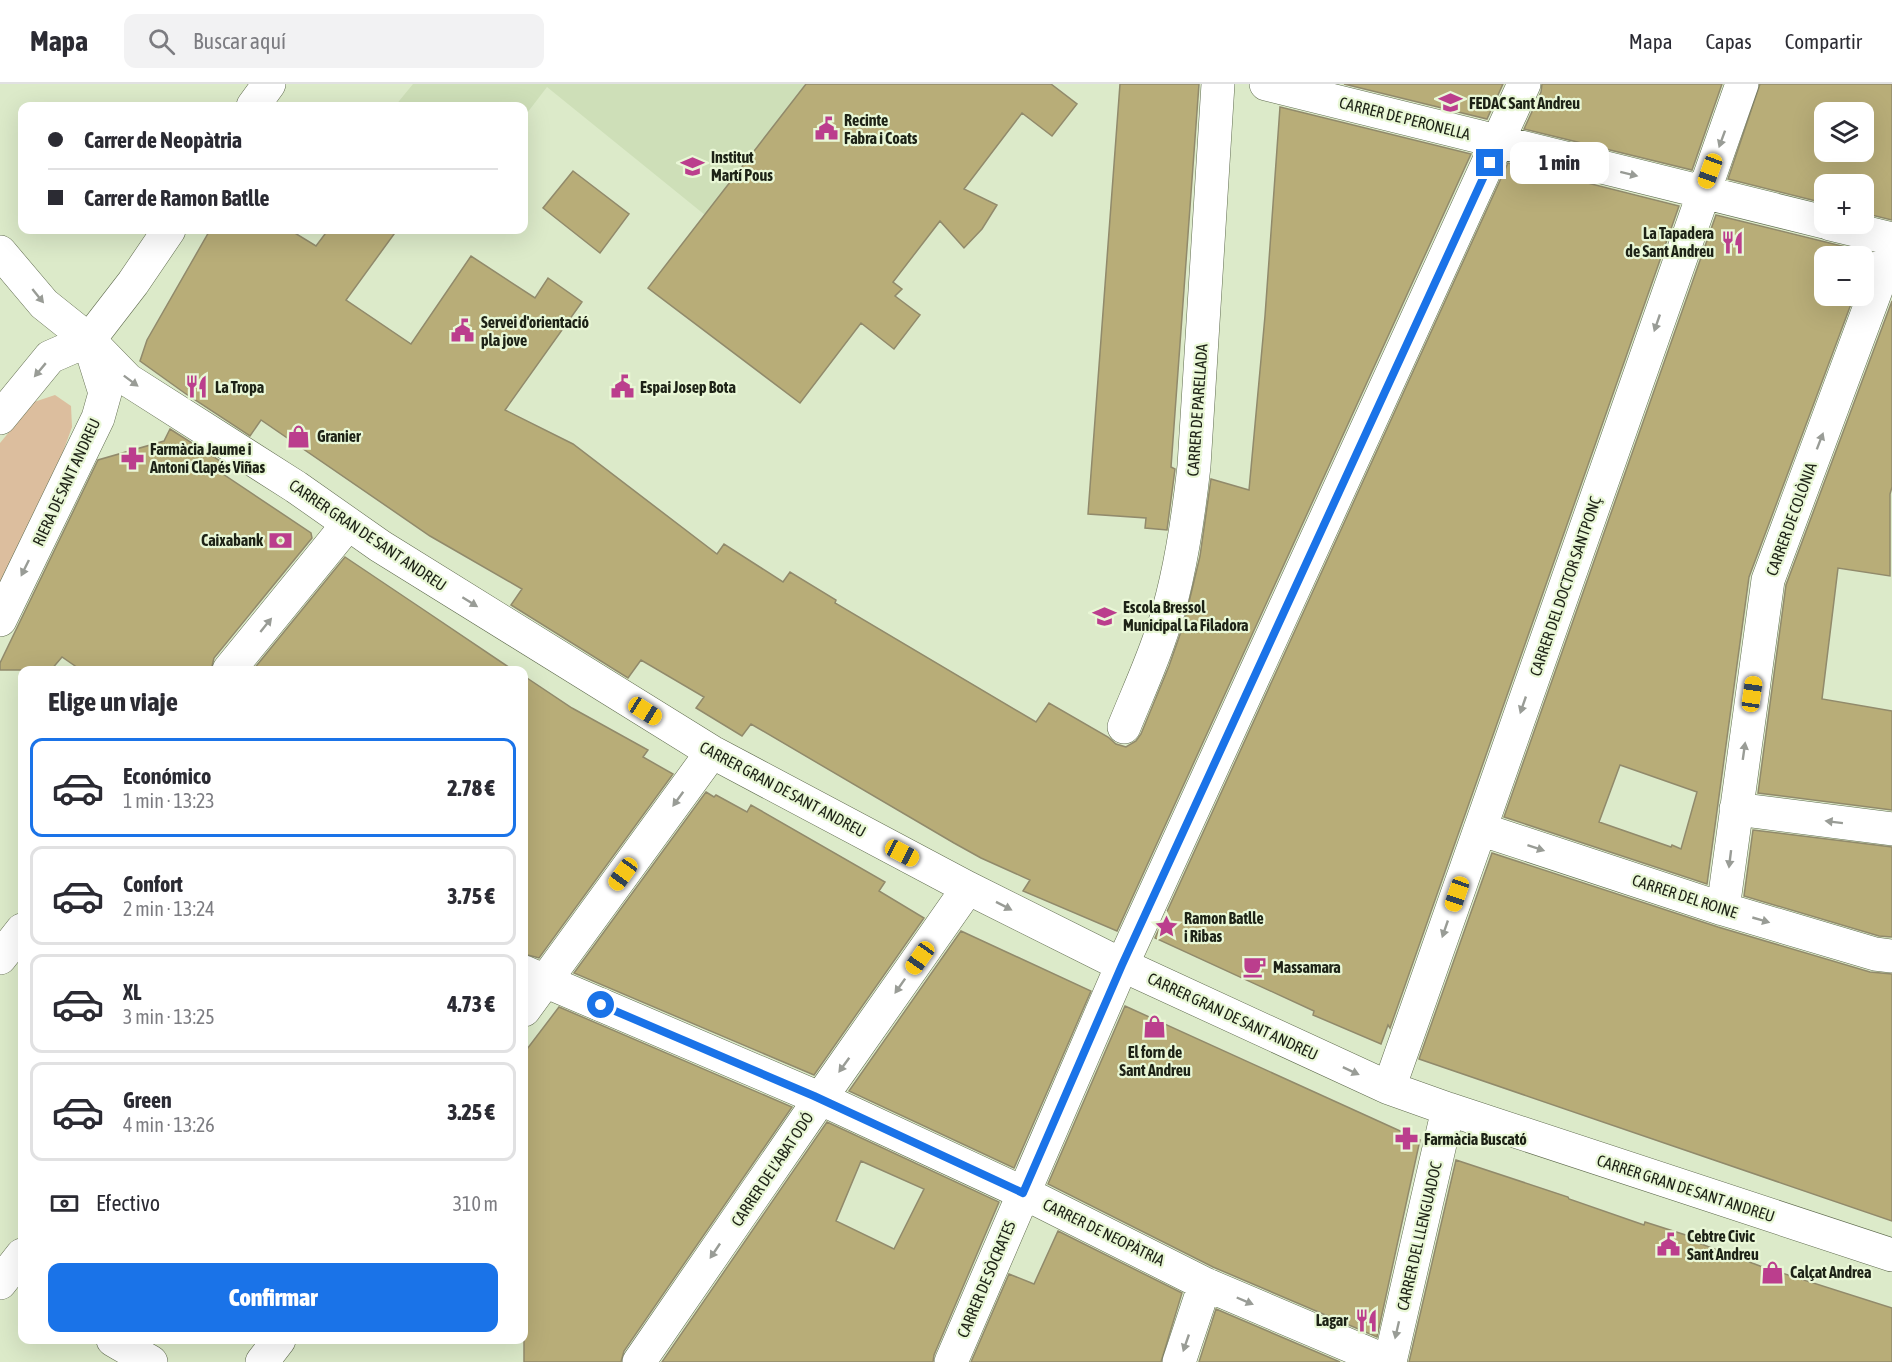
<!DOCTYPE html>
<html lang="es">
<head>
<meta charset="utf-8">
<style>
	:root { --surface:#fff; --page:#f2f2f3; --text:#2b2b33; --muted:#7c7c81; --line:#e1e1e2; --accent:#1a73e8 }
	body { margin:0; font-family:"Asap Condensed",sans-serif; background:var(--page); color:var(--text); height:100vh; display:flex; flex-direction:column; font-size:22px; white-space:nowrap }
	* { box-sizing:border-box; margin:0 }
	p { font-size:20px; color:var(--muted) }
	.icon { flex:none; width:33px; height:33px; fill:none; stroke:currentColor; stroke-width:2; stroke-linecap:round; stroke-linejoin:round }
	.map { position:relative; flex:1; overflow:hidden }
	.details { position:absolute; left:18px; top:582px; width:510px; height:678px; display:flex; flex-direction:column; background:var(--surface); border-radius:12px; box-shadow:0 6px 24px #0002 }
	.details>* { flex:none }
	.banner { position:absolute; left:18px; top:18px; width:510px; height:132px; border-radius:12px; box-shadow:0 6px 24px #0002; display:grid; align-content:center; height:132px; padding:0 30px; background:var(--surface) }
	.fabs { position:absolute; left:1814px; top:18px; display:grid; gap:12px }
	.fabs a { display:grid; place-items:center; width:60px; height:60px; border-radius:12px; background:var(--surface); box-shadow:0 6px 24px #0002; font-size:30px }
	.end { position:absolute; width:27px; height:27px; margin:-14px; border:8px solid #1a73e8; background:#fff; box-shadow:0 0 0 3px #fff }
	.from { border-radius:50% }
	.bubble { position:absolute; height:42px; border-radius:12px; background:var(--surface); box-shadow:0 6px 24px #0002; font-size:20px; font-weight:800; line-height:42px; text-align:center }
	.car { position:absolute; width:18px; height:36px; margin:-18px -9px; border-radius:8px; box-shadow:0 0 4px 2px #0007; background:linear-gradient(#f5c518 24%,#345 0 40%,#f5c518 0 76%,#345 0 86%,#f5c518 0) }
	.banner b { display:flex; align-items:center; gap:21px; height:57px; font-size:22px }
	.banner b+b { border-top:2px solid var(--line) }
	.banner i { width:15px; height:15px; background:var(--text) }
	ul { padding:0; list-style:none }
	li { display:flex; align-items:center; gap:18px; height:99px; margin:0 12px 9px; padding:0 18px; border:3px solid var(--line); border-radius:12px }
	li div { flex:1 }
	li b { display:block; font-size:22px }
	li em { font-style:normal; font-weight:800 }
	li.selected { border-color:var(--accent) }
	li>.icon { width:54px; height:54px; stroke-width:1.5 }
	h2 { padding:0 30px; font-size:27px; line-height:72px }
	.pay { display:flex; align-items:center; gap:15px; height:66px; padding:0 30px; font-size:22px }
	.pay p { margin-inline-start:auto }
	.action { display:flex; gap:12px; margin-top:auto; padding:12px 30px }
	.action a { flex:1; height:69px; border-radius:12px; background:var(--accent); color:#fff; font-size:24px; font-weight:800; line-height:69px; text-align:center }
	header { display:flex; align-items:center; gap:36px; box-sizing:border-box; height:84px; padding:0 30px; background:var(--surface); border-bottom:2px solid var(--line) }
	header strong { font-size:28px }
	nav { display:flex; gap:33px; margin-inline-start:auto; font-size:21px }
	.search { width:420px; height:54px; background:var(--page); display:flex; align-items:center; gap:15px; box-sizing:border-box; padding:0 21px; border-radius:12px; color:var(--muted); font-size:22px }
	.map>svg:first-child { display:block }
</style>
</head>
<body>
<header>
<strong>Mapa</strong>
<div class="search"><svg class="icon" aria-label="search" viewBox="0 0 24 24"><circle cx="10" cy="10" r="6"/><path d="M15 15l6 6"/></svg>Buscar aquí</div>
<nav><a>Mapa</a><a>Capas</a><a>Compartir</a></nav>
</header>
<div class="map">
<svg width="1892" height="1278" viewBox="0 0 1892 1278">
	<rect width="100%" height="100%" fill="#dceac9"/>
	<path fill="#cedfb8" d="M413,0H806L705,131L547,3L524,33V22H395Z"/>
	<path fill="#dcbe9e" d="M55,311L71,322L72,343L63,368L0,503V359L34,318Z"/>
	<path fill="#b8ad78" stroke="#918a6b" stroke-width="1.5" fill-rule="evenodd" d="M806,0H1051L1077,20L1052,52L1022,29L964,105L997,121L982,145L964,164L940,137L893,198L902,205L895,212L920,231L894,265L861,239L800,319L648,204Z
		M1120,0H1199L1171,383L1175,385L1167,446L1145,444L1146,434L1088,430Z
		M1344,0H1503L1487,35Z
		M1542,0H1722L1692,86L1524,45L1541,8Z
		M1760,0H1892V136L1863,129V100H1824V119L1728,95ZM1824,28H1863V68H1824Z
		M1280,23L1471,70L1117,847L1023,807L1030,796L981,774L954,759L751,640L742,652L696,624L704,613L641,576L628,594L511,521L522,505L430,452L261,336L250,352L186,310L140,277L147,256L210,146H290L316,162L328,146H397L346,216L411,260L471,172L535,214L548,194L582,218L505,326L573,360L717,470L724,460L783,498L790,488L836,516L835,519L1036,638L1049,619L1108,653L1116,660L1126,663L1136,657L1141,650L1169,582L1184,539L1200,472L1211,395L1249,406L1265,232Z
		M1508,79L1679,122L1390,944L1388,941L1381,960L1313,931L1314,927L1155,854Z
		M573,87L629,130L600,169L543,124Z
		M1716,131L1870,169L1863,187V172H1824V212H1854L1749,493L1707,800L1504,733ZM1620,681L1697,708L1681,765L1672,761L1671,763L1599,738Z
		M1892,217V403L1890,410V492L1838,484L1822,615L1892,627V726L1758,709L1786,501Z
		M170,345L228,382L223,390L311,449L312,454L214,574L211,586H81L62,573L51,586H0V579L98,376L164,357Z
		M345,473L421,524L513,586H253Z
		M524,592L572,624L648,666L643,673L673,690L539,874L524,870Z
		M706,708L714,713L716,711L747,728L751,721L885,798L879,807L924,834L814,991L574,889Z
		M1753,746L1892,763V853L1879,852L1744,812Z
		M1492,769L1718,843L1870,888L1892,890V1137L1419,975Z
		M961,847L1091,907L1014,1084L849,1007Z
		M1125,922L1420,1056L1377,1253L1213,1183L1048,1100Z
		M559,923L792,1023L624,1267L621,1278H524V969Z
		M827,1038L999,1118L934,1271L933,1278H662ZM861,1077L924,1105L894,1165L836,1137Z
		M1456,1076L1568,1113L1569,1115L1644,1141L1645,1138L1695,1154L1693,1157L1760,1182L1892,1224V1278H1409Z
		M1058,1147L1182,1209L1161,1278H971L1009,1190L1034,1200Z
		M1216,1225L1340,1278H1199Z"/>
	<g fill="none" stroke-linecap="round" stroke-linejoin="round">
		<defs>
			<path id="minor" d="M1266,0L1824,138
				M253,22L269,0
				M1830,140L1892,155
				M0,168L44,220L89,256L128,296L296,403L380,462L712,668L968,804L1122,881L1389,1004L1448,1025L1892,1171
				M0,334L50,273L89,256L133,199L169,146
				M0,536L98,334L105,309L90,261
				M229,586L348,440
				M1124,643C1136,613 1150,583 1160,553C1179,501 1188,437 1194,382L1218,0
				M1736,725L1892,745
				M1480,745L1723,825L1875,870L1892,872
				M1723,825L1768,496L1892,163
				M0,874L22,846
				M524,888L828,1018L1030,1112L1205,1200L1388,1278
				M524,926L712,668
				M1389,1004L1742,0
				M0,1199L22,1171
				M113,1256L151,1278
				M262,1278L279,1256
				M639,1278L820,1015L968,804
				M951,1278L1122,881L1524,0
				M1179,1278L1205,1200
				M1390,1278L1448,1025"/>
		</defs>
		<use href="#minor" stroke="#606c4f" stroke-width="34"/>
		<use href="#minor" stroke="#fff" stroke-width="33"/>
	</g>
	<defs><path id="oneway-solid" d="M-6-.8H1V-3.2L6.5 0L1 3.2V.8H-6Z" transform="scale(1.5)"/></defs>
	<g fill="#999c96">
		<use href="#oneway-solid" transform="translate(1722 55) rotate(110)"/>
		<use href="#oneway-solid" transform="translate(1629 90) rotate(14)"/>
		<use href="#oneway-solid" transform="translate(38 212) rotate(51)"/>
		<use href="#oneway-solid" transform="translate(1657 239) rotate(109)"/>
		<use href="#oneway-solid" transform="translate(40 286) rotate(130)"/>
		<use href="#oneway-solid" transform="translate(131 297) rotate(37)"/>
		<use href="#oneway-solid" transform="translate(1820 357) rotate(-69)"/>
		<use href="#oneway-solid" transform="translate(25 484) rotate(116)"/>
		<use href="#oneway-solid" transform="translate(470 518) rotate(32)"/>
		<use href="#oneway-solid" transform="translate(266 541) rotate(-51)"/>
		<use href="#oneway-solid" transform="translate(1523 621) rotate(109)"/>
		<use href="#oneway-solid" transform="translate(1744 667) rotate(-82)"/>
		<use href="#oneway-solid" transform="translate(678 715) rotate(126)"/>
		<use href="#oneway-solid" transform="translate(1834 738) rotate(-173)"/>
		<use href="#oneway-solid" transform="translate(1536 764) rotate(18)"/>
		<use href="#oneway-solid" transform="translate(1730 775) rotate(97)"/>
		<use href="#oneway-solid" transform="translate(1004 822) rotate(27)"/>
		<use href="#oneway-solid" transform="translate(1761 836) rotate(16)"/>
		<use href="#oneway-solid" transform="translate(1445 845) rotate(109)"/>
		<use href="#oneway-solid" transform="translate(900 902) rotate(125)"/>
		<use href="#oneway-solid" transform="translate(844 981) rotate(126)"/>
		<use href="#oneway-solid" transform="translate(1351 987) rotate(25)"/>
		<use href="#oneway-solid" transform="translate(715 1167) rotate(124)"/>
		<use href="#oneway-solid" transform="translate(1245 1217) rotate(23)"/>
		<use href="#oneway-solid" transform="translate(1397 1246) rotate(103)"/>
		<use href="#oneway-solid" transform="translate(1186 1259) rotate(109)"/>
	</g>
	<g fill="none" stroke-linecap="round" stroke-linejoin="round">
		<path stroke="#1a73e8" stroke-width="8" d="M601,921L814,1012L1023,1109L1122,881L1490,79"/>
	</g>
	<defs>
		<symbol id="school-bare" viewBox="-9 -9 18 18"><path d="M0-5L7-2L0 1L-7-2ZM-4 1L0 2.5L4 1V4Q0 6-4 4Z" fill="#bb3e8d" stroke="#e9f7d6" stroke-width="2.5" paint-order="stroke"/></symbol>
		<symbol id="civic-bare" viewBox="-9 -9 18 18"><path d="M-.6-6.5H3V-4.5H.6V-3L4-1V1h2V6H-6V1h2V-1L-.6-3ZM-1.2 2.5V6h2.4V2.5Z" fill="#bb3e8d" stroke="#e9f7d6" stroke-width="2.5" paint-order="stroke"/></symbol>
		<symbol id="restaurant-bare" viewBox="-9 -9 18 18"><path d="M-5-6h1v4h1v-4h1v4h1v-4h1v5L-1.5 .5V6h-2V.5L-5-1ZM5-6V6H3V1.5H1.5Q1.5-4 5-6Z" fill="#bb3e8d" stroke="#e9f7d6" stroke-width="2.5" paint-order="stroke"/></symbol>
		<symbol id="shop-bare" viewBox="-9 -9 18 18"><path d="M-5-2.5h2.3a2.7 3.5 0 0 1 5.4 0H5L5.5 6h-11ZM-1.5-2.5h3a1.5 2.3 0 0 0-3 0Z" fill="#bb3e8d" stroke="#e9f7d6" stroke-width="2.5" paint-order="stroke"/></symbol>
		<symbol id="pharmacy-bare" viewBox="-9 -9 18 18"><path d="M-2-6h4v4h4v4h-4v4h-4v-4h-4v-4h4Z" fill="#bb3e8d" stroke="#e9f7d6" stroke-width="2.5" paint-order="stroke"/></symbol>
		<symbol id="bank-bare" viewBox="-9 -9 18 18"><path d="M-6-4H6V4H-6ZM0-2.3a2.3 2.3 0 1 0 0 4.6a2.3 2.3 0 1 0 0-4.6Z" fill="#bb3e8d" stroke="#e9f7d6" stroke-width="2.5" paint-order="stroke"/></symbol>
		<symbol id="sight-bare" viewBox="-9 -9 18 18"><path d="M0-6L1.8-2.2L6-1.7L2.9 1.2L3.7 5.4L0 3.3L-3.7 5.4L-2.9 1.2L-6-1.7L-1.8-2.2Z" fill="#bb3e8d" stroke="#e9f7d6" stroke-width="2.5" paint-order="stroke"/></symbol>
		<symbol id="cafe-bare" viewBox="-9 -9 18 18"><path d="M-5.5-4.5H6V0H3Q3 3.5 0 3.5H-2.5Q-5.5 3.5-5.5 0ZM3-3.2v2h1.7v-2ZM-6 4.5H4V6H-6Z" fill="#bb3e8d" stroke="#e9f7d6" stroke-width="2.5" paint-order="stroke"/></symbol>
	</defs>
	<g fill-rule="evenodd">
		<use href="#school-bare" x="1434" y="2" width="33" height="33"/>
		<use href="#civic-bare" x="810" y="28" width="33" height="33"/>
		<use href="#school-bare" x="676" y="66" width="33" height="33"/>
		<use href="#restaurant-bare" x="1716" y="142" width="33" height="33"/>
		<use href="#civic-bare" x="446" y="230" width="33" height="33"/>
		<use href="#restaurant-bare" x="180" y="286" width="33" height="33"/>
		<use href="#civic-bare" x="606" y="286" width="33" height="33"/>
		<use href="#shop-bare" x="282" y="336" width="33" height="33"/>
		<use href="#pharmacy-bare" x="116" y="358" width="33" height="33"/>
		<use href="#bank-bare" x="264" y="440" width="33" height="33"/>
		<use href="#school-bare" x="1088" y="516" width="33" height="33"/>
		<use href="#sight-bare" x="1150" y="826" width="33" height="33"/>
		<use href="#cafe-bare" x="1238" y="866" width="33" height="33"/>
		<use href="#shop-bare" x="1138" y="926" width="33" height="33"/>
		<use href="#pharmacy-bare" x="1390" y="1038" width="33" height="33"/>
		<use href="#civic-bare" x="1652" y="1144" width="33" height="33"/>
		<use href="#shop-bare" x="1756" y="1172" width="33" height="33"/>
		<use href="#restaurant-bare" x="1350" y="1220" width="33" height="33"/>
	</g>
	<g text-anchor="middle" stroke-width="4.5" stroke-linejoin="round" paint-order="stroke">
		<g font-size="16" font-weight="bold" fill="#1d2216" stroke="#e9f7d6" text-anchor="start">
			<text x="1469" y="25">FEDAC Sant Andreu</text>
			<text x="844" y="42">Recinte<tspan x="844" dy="18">Fabra i Coats</tspan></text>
			<text x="711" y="79">Institut<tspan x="711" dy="18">Martí Pous</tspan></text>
			<text x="1714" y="155" text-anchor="end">La Tapadera<tspan x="1714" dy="18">de Sant Andreu</tspan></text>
			<text x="481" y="244">Servei d'orientació<tspan x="481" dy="18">pla jove</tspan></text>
			<text x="215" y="309">La Tropa</text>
			<text x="640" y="309">Espai Josep Bota</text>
			<text x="317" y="358">Granier</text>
			<text x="150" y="371">Farmàcia Jaume i<tspan x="150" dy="18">Antoni Clapés Viñas</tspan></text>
			<text x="263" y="462" text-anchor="end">Caixabank</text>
			<text x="1123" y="529">Escola Bressol<tspan x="1123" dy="18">Municipal La Filadora</tspan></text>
			<text x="1184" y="840">Ramon Batlle<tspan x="1184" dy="18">i Ribas</tspan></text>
			<text x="1273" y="889">Massamara</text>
			<text x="1155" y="974" text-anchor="middle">El forn de<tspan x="1155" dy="18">Sant Andreu</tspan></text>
			<text x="1424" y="1061">Farmàcia Buscató</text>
			<text x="1687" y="1158">Cebtre Civic<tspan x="1687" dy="18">Sant Andreu</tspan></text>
			<text x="1790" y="1194">Calçat Andrea</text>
			<text x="1348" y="1242" text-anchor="end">Lagar</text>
		</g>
		<g font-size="16" fill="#1d2216" stroke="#e9f7d6">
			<text transform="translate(1405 34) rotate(14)" y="6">CARRER DE PERONELLA</text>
			<text transform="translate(1197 326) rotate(-86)" y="6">CARRER DE PARELLADA</text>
			<text transform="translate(66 398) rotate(-65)" y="6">RIERA DE SANT ANDREU</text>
			<text transform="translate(1791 435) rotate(-70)" y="6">CARRER DE COLÒNIA</text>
			<text transform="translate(368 451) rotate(34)" y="6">CARRER GRAN DE SANT ANDREU</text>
			<text transform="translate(1565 502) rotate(-71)" y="6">CARRER DEL DOCTOR SANTPONÇ</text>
			<text transform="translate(783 705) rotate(28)" y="6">CARRER GRAN DE SANT ANDREU</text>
			<text transform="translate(1685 812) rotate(18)" y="6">CARRER DEL ROINE</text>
			<text transform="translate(1233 932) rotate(25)" y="6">CARRER GRAN DE SANT ANDREU</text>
			<text transform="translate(772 1085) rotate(-56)" y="6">CARRER DE L'ABAT ODÓ</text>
			<text transform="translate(1686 1104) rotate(18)" y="6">CARRER GRAN DE SANT ANDREU</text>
			<text transform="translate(1104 1148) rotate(26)" y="6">CARRER DE NEOPÀTRIA</text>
			<text transform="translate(1419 1152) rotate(-77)" y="6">CARRER DEL LLENGUADOC</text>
			<text transform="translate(986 1195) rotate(-67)" y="6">CARRER DE SÒCRATES</text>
		</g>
	</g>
</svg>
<div class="fabs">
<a><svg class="icon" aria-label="layers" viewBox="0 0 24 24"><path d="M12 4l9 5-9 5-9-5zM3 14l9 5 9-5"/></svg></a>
<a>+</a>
<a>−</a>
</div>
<i class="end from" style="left:601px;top:921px"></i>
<i class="end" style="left:1490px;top:79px"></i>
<div class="bubble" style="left:1510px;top:58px;width:99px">1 min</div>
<i class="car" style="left:1710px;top:87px;rotate:200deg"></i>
<i class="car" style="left:1752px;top:610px;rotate:8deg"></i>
<i class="car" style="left:645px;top:627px;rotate:122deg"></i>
<i class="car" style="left:902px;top:769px;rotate:118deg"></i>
<i class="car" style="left:623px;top:790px;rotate:216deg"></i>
<i class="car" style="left:1457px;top:810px;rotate:199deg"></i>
<i class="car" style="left:920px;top:874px;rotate:215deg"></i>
<div class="banner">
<b><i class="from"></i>Carrer de Neopàtria</b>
<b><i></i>Carrer de Ramon Batlle</b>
</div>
<section class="details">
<h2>Elige un viaje</h2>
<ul>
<li class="selected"><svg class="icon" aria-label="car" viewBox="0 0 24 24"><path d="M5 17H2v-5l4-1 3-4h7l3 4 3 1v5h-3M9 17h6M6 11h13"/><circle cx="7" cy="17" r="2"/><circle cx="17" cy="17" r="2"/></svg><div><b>Económico</b><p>1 min · 13:23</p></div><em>2.78 €</em></li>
<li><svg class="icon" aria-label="car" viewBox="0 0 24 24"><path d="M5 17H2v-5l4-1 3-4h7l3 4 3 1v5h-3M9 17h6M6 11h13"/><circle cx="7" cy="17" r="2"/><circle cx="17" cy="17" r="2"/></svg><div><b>Confort</b><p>2 min · 13:24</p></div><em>3.75 €</em></li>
<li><svg class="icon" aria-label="car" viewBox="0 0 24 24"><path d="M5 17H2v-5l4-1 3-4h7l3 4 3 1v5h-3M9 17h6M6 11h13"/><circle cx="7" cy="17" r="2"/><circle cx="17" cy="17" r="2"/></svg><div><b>XL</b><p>3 min · 13:25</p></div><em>4.73 €</em></li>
<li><svg class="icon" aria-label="car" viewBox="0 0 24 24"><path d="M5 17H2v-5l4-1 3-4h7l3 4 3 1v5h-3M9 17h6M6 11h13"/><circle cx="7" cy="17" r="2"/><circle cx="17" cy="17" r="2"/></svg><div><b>Green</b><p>4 min · 13:26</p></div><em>3.25 €</em></li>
</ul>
<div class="pay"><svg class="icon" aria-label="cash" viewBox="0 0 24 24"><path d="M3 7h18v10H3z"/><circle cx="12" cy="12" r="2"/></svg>Efectivo<p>310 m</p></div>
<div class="action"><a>Confirmar</a></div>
</section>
</div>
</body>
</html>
